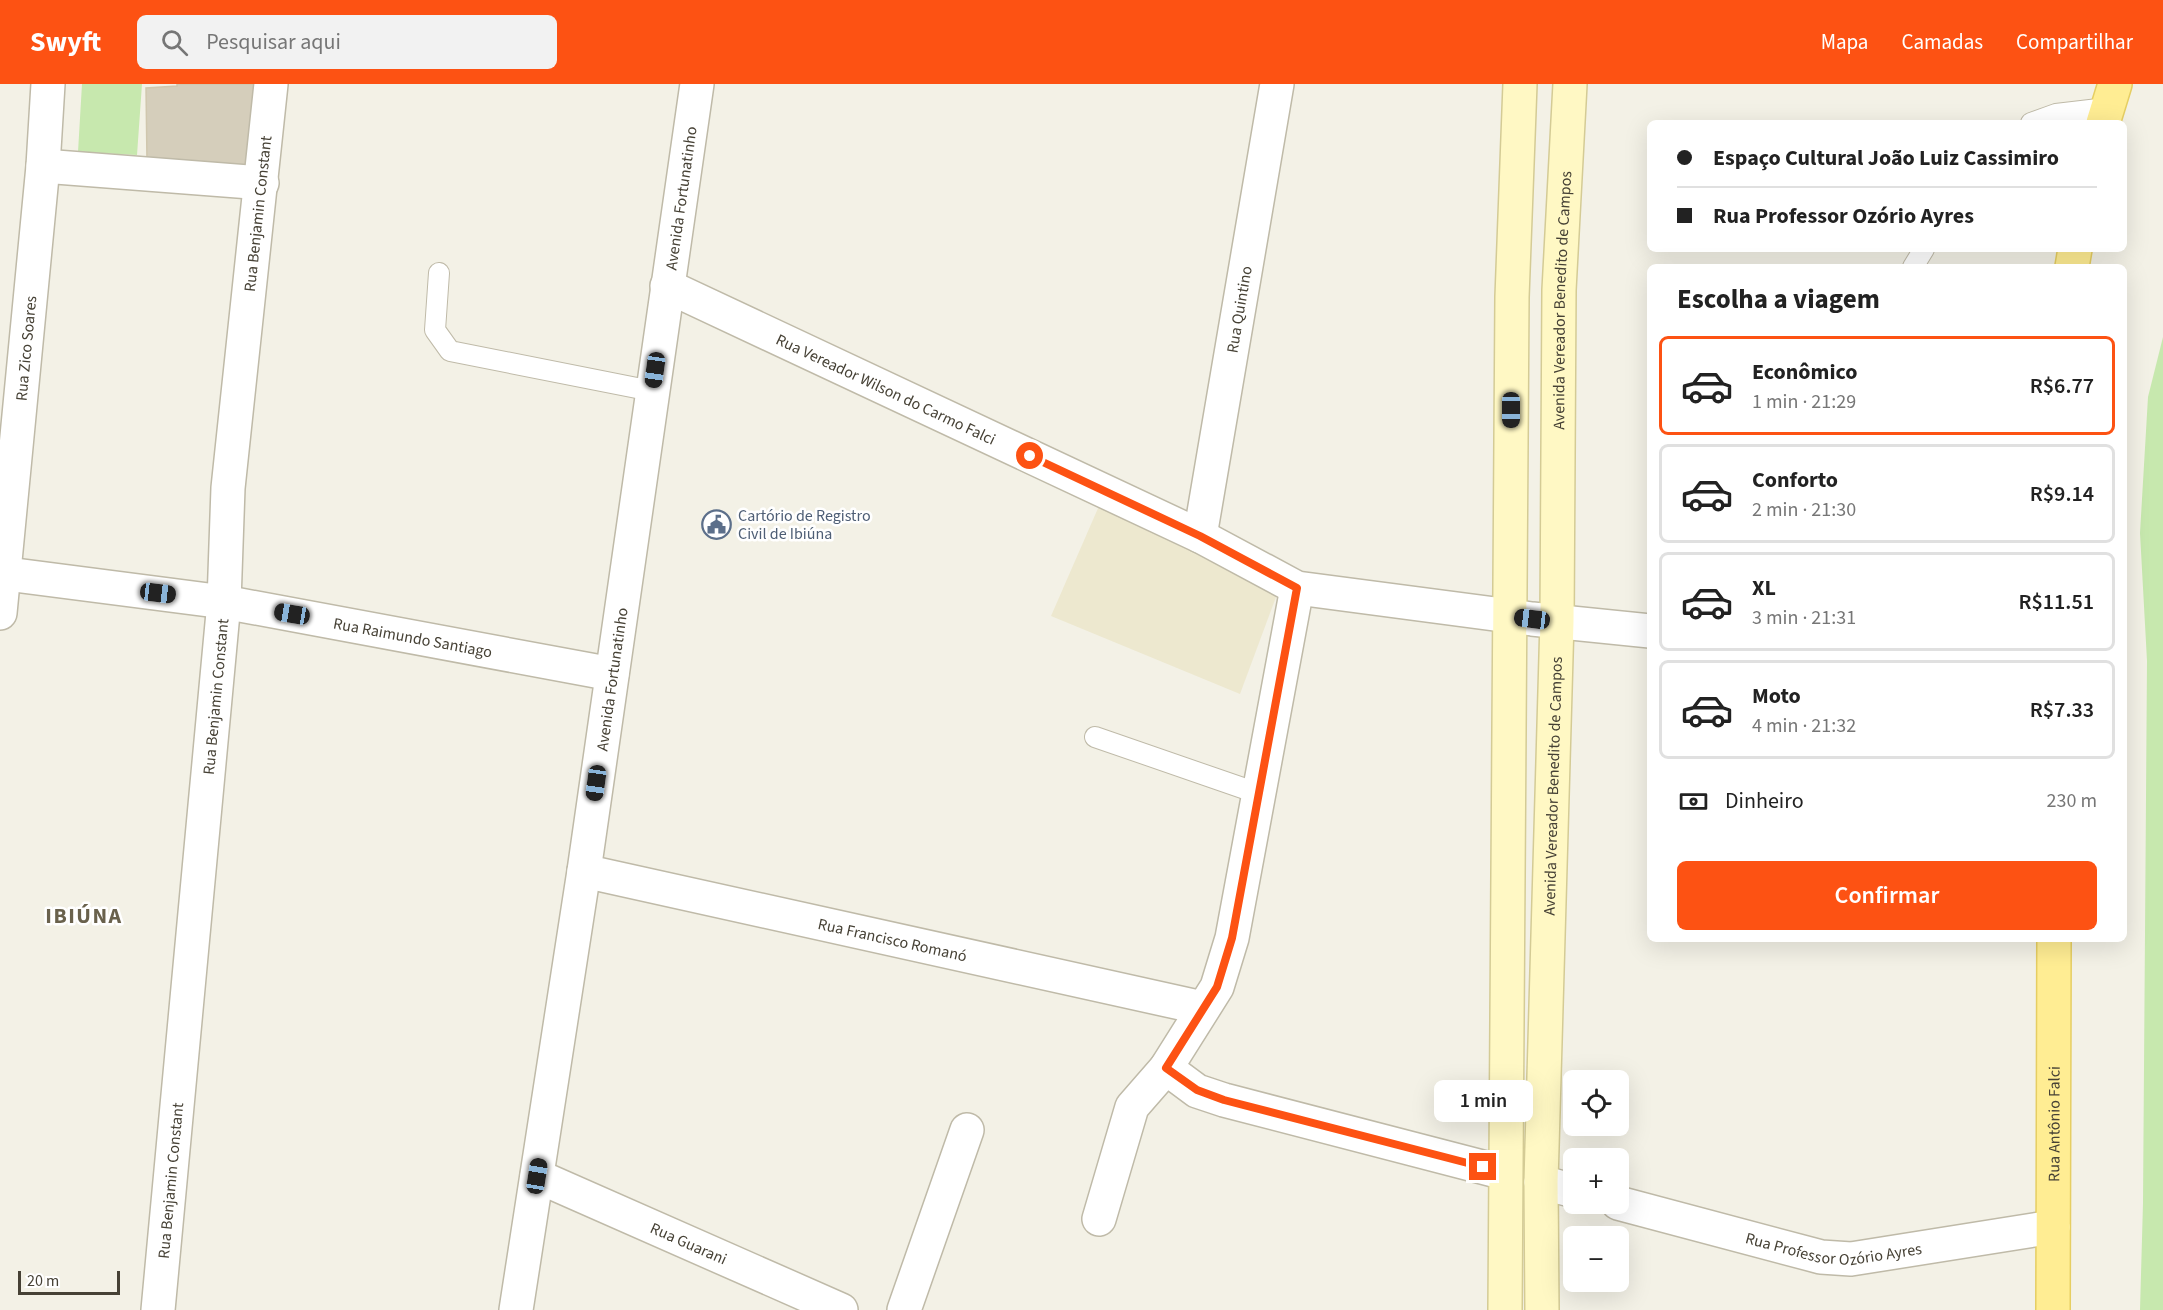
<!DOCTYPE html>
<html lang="pt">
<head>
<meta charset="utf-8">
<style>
	:root { --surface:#fff; --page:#f2f2f2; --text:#222; --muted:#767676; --line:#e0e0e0; --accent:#fd5213 }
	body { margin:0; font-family:"Source Sans 3",sans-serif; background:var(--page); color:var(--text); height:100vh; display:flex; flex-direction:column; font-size:22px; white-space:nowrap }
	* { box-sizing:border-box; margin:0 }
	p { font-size:20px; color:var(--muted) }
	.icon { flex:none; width:33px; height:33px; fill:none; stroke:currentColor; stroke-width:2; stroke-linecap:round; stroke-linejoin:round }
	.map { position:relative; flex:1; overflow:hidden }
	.panel { position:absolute; left:1647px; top:180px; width:480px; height:678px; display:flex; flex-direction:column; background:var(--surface); border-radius:9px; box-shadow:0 6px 24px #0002 }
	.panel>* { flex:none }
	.hud { position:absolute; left:1647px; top:36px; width:480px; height:132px; border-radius:9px; box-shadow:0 6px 24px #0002; display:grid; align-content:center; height:132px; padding:0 30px; background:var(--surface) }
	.controls { position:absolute; left:1563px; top:986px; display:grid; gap:12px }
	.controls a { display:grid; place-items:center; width:66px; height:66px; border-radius:9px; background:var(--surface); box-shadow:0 6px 24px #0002; font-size:30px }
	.scale { position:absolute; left:18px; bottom:15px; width:102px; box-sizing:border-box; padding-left:6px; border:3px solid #464135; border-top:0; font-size:16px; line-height:21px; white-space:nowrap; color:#464135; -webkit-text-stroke:4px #fff; paint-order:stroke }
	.end { position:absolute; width:27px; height:27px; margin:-14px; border:8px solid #fd5213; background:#fff; box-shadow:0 0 0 3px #fff }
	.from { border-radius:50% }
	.bubble { position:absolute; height:42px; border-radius:9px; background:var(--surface); box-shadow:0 6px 24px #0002; font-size:20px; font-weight:600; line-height:42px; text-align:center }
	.car { position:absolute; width:18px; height:36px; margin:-18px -9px; border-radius:8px; box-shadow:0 0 4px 2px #0007; background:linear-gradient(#222 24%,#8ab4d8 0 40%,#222 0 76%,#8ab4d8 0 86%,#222 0) }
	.hud b { display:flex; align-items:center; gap:21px; height:57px; font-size:22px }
	.hud b+b { border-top:2px solid var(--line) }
	.hud i { width:15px; height:15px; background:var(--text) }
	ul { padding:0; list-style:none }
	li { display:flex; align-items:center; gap:18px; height:99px; margin:0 12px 9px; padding:0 18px; border:3px solid var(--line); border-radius:9px }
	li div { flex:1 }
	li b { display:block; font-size:22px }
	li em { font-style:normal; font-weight:600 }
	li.selected { border-color:var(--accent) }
	li>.icon { width:54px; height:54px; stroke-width:1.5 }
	h2 { padding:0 30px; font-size:27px; line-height:72px }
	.pay { display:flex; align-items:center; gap:15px; height:66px; padding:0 30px; font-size:22px }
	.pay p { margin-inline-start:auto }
	.action { display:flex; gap:12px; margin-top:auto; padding:12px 30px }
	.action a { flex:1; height:69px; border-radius:9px; background:var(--accent); color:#fff; font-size:24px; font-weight:600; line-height:69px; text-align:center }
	header { display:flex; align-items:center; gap:36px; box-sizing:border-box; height:84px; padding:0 30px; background:var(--accent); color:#fff }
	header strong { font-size:28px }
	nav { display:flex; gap:33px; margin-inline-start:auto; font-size:21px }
	.search { width:420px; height:54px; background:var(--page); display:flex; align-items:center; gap:15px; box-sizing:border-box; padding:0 21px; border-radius:9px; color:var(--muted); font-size:22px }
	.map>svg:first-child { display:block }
</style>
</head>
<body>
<header>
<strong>Swyft</strong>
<div class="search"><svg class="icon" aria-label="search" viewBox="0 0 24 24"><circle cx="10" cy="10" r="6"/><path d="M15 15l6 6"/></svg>Pesquisar aqui</div>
<nav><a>Mapa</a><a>Camadas</a><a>Compartilhar</a></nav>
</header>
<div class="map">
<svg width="2163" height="1226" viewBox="0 0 2163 1226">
	<rect width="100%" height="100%" fill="#f3f1e6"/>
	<path fill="#ede8cf" d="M1099,422L1279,505L1240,610L1051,532Z"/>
	<path fill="#c7e8ae" d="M82,0H142L137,71L78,68Z
		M2163,253V1226H2140L2143,1119L2147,577L2140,449L2148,313Z"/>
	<path fill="#d5cebb" stroke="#d0c7ae" stroke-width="1.5" d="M177,0H261L256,82L147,77L146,4L177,2Z"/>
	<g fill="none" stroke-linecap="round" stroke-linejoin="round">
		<defs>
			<path id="lane" d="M2031,39L2056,30L2107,24
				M1913,183L1924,165
				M439,189L435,246L450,267L652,307
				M1095,653L1260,710"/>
			<g id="street">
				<path d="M43,82L262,99"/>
				<path id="s1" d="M667,202L1200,452L1297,504L1532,535L1650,547"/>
				<path id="s2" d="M1200,452L1277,0"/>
				<path id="s3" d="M0,489L224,518L612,590"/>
				<path id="s4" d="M0,529L43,82L48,0"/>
				<path id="s5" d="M584,787L1203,924"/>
				<path d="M1166,984L1197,1007L1224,1016L1505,1089"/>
				<path id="s6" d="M537,1092L841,1226"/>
				<path d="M1541,1098L1574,1107"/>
				<path id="s7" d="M1618,1119L1821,1173L1851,1175L2053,1143"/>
				<path d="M1099,1135L1132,1023L1166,984L1217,903L1232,854L1297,504"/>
				<path id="s8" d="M158,1226L224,518L228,404L271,0"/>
				<path id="s9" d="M516,1226L584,787L697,0"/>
				<path d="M904,1226L967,1046"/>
			</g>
			<g id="secondary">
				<path d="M1505,1226L1512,213L1520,0"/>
				<path id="s10" d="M1542,1226L1541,1098L1557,537L1559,206L1570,0"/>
			</g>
			<g id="primary">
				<path d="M2103,39L2115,0"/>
				<path d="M2072,183L2075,165"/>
				<path id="s11" d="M2053,1226L2054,855"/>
			</g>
		</defs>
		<use href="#lane" stroke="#bfbaa8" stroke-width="22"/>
		<use href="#street" stroke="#bfbaa8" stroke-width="36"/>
		<use href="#secondary" stroke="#d4cb95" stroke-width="36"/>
		<use href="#primary" stroke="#e6ce62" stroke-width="36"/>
		<use href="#lane" stroke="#fff" stroke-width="20"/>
		<use href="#street" stroke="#fff" stroke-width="33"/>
		<use href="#secondary" stroke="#fff8c4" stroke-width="33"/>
		<use href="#primary" stroke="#ffed93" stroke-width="33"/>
	</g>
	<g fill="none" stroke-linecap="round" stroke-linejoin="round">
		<path stroke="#fd5213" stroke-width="8" d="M1030,372L1200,452L1297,504L1232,854L1217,903L1166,984L1197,1006L1224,1016L1483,1083"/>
	</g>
	<defs>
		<symbol id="civic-ring" viewBox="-11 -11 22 22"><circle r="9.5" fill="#fff" stroke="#5c6f8a" stroke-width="1.5"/><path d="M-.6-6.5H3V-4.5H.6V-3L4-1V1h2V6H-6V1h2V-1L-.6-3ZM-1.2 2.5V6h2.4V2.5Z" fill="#5c6f8a"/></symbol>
	</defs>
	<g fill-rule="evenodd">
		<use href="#civic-ring" x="700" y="424" width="33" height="33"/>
	</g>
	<g text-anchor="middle" stroke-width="5" stroke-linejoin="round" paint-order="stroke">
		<g font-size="16" fill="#464135" stroke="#fff">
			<text dy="6" stroke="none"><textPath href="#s9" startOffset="1124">Avenida Fortunatinho</textPath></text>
			<text dy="6" stroke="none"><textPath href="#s8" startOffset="1101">Rua Benjamin Constant</textPath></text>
			<text dy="6" stroke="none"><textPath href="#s10" startOffset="1010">Avenida Vereador Benedito de Campos</textPath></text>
			<text dy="6" stroke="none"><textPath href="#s2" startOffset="230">Rua Quintino</textPath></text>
			<text dy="6" stroke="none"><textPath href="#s4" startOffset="266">Rua Zico Soares</textPath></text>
			<text dy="6" stroke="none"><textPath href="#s1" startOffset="242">Rua Vereador Wilson do Carmo Falci</textPath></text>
			<text dy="6" stroke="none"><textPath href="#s3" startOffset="418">Rua Raimundo Santiago</textPath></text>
			<text dy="6" stroke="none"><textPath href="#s9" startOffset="638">Avenida Fortunatinho</textPath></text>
			<text dy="6" stroke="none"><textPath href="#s8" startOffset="616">Rua Benjamin Constant</textPath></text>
			<text dy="6" stroke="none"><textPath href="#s10" startOffset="524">Avenida Vereador Benedito de Campos</textPath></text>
			<text dy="6" stroke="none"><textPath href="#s5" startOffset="316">Rua Francisco Romanó</textPath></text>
			<text dy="6" stroke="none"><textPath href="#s11" startOffset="186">Rua Antônio Falci</textPath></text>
			<text dy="6" stroke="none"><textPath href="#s8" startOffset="130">Rua Benjamin Constant</textPath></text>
			<text dy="6" stroke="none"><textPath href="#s7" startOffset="222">Rua Professor Ozório Ayres</textPath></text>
			<text dy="6" stroke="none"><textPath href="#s6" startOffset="166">Rua Guarani</textPath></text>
		</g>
		<g font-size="16" fill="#4e5e75" stroke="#fff" text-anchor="start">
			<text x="738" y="437">Cartório de Registro<tspan x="738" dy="18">Civil de Ibiúna</tspan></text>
		</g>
		<g font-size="22" font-weight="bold" letter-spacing="1.5" fill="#69614c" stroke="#fff">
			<text x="84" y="839">IBIÚNA</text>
		</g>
	</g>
</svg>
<div class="controls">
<a><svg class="icon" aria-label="locate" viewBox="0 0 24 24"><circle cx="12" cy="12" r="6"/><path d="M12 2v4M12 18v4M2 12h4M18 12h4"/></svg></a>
<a>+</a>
<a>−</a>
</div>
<div class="scale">20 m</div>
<i class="end from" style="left:1030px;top:372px"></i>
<i class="end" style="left:1483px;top:1083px"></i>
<div class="bubble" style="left:1434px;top:996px;width:99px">1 min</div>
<i class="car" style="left:655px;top:286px;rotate:188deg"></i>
<i class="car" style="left:1511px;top:326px;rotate:180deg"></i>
<i class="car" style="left:158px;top:509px;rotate:97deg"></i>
<i class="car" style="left:292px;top:530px;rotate:280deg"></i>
<i class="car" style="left:1532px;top:535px;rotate:277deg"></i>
<i class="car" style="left:596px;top:699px;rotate:188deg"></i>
<i class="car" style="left:537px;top:1092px;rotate:9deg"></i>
<div class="hud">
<b><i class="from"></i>Espaço Cultural João Luiz Cassimiro</b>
<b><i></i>Rua Professor Ozório Ayres</b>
</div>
<section class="panel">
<h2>Escolha a viagem</h2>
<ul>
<li class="selected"><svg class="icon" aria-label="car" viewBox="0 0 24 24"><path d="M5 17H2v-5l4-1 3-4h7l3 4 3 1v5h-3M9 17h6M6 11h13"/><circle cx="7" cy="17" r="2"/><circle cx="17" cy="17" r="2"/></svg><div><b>Econômico</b><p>1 min · 21:29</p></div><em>R$6.77</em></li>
<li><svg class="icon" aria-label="car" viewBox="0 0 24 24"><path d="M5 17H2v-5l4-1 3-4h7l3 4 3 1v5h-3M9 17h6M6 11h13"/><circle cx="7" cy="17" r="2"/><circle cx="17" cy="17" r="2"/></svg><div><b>Conforto</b><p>2 min · 21:30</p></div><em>R$9.14</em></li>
<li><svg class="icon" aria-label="car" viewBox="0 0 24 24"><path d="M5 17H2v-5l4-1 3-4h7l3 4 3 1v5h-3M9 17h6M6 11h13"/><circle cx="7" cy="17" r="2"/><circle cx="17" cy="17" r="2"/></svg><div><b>XL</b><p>3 min · 21:31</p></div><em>R$11.51</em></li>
<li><svg class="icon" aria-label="car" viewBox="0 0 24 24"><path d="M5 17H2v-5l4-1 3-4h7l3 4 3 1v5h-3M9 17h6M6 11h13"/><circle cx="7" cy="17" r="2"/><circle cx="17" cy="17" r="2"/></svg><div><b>Moto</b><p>4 min · 21:32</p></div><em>R$7.33</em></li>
</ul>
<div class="pay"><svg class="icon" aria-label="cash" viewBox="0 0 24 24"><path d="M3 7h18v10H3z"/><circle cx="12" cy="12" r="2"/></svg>Dinheiro<p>230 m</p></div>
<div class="action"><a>Confirmar</a></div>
</section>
</div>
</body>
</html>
